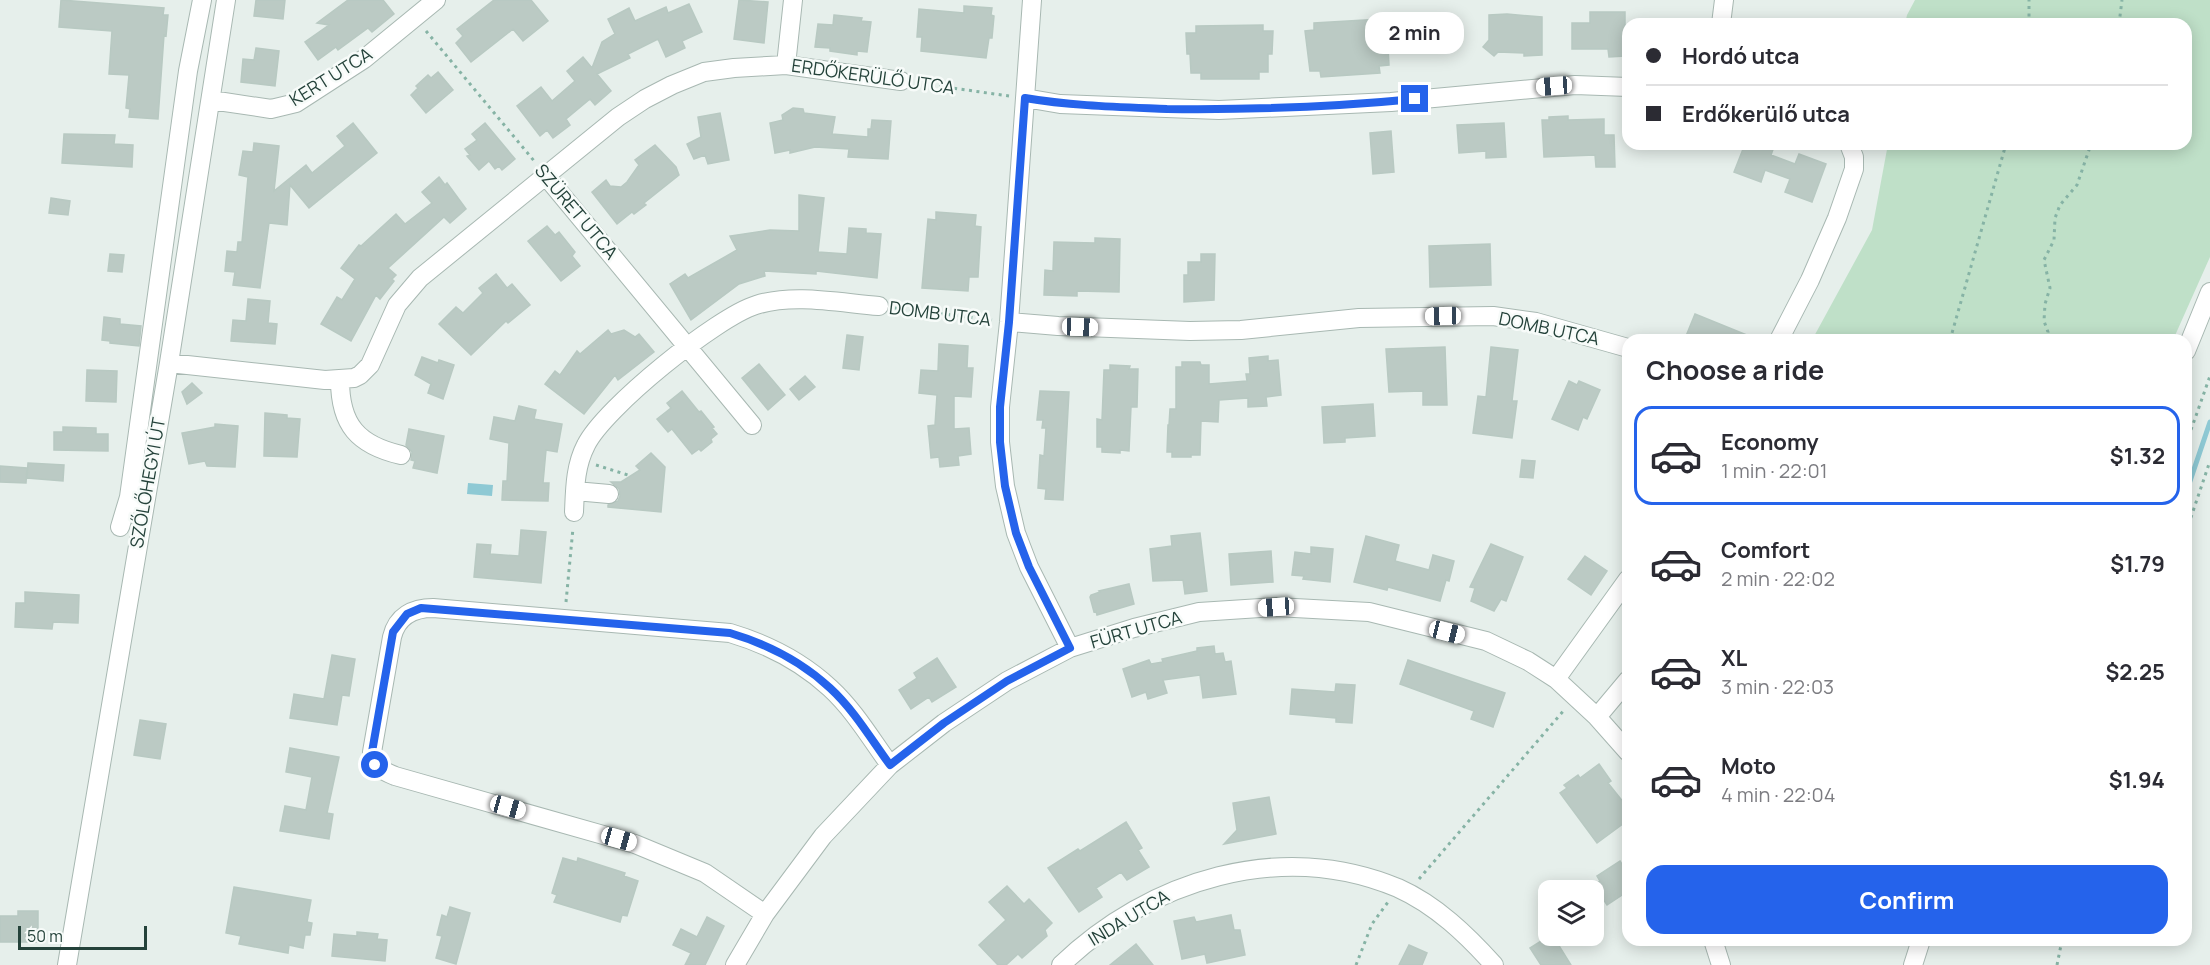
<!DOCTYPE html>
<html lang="en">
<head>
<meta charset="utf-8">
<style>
	:root { --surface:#fff; --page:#f2f2f3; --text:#2b2b33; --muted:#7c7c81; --line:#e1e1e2; --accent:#2563eb }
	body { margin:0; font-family:Manrope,sans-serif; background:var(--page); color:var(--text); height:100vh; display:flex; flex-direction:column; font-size:22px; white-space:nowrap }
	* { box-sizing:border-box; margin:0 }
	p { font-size:20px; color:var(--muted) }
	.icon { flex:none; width:33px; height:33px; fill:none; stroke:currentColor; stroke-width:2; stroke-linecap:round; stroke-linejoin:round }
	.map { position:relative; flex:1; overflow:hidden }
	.details { position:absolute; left:1622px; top:334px; width:570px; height:612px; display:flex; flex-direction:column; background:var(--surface); border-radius:18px; box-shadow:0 3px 15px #0003 }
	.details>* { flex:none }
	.hud { position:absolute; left:1622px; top:18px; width:570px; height:132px; border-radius:18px; box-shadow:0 3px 15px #0003; display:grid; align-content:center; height:132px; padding:0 24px; background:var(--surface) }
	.controls { position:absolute; left:1538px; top:880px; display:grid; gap:12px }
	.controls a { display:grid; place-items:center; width:66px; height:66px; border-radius:12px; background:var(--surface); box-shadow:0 3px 15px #0003; font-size:30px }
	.scale { position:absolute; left:18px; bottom:15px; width:129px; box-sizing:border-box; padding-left:6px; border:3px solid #24423a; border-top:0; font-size:16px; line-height:21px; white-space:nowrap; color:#24423a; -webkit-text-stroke:4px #f7fbf9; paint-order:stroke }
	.end { position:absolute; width:27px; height:27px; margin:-14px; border:8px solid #2563eb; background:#fff; box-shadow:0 0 0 3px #fff }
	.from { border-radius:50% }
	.bubble { position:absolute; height:42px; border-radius:18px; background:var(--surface); box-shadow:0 3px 15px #0003; font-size:20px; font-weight:700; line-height:42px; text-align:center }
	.car { position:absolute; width:18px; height:36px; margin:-18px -9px; border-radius:8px; box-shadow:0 0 4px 2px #0007; background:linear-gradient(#fff 24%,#345 0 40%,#fff 0 76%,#345 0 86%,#fff 0) }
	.hud b { display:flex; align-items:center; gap:21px; height:57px; font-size:22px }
	.hud b+b { border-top:2px solid var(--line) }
	.hud i { width:15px; height:15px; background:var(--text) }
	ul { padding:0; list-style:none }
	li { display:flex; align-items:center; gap:18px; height:99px; margin:0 12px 9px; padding:0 12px; border:3px solid transparent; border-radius:18px }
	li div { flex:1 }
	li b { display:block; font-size:22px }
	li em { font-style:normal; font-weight:700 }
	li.selected { border-color:var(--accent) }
	li>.icon { width:54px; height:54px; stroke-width:1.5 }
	h2 { padding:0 24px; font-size:27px; line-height:72px }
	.cta { display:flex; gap:12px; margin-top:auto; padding:12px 24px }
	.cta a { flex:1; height:69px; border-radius:18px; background:var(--accent); color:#fff; font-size:24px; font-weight:700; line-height:69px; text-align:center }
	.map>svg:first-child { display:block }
</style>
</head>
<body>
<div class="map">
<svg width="2210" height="965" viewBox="0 0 2210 965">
	<rect width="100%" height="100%" fill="#e6efeb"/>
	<path fill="#bfe0c8" d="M1915,0H2210V257L2173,340H1812L1872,230L1888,144H2186V24H1905L1907,15Z"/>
	<path fill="#8ec9d4" d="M468,483L493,485L492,496L467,494Z"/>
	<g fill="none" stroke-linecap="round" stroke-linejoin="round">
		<path stroke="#8ec9d4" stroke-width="5" d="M2186,493L2210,422"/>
	</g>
	<path fill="#bbcac4" stroke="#b8c9c2" stroke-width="1.5" d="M61,0L164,8L163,15H168L166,36L164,35L158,119L129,117L130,109L126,108L129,75L109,74L112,31L59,27Z
		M256,0H285L283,19L254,16Z
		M348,0H383L394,14L372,32L368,28L338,50L336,47L318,60L305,42L329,25L317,23Z
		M494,0H531L548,21L523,41L513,29L471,62L456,43L463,36L457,29Z
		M739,0L768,2L764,43L734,39Z
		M689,4L702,32L682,41L685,48L666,57L658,39L628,54L630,58L597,74L611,91L595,105L590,99L566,119L570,125L553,138L547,130L540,136L517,106L541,87L552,101L575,81L567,71L583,57L592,68L602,42L615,34L608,19L629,8L635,21L666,7L668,13Z
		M964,6L992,8L991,15L994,16L992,38H989L986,58L921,51L922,37H917L919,9L964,13Z
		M1590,12H1625V56L1609,57L1608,49H1572V23H1590Z
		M1507,14L1542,17V55L1524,56V53L1498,52L1494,56L1483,47L1489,40V15Z
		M834,15L862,18L861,21L871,22L867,52L857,51V55L830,51V48L815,47L818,24L833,25Z
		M1381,19V25H1390L1392,47H1388L1389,65L1379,66L1380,73L1321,77L1320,71H1310L1305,31L1314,30V23Z
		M1263,25V31H1273L1272,54H1268V72H1259V79H1201V73H1191L1190,54H1187L1186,33H1196V26Z
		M256,48L279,51L275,86L241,82L243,59L254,60Z
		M438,72L453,90L426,113L411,95L418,88L416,86L428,75L431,78Z
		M793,108L803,109L804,113L835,117L832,134L868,137V129H871L872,120L891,121L888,159L848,157L849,149L815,147L790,153V150L775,153L770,123L783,120L782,115Z
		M720,113L729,160L708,164L705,155L694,159L687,144L701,137L698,117Z
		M1568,116V120L1604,119V135H1614L1615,167H1596L1595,155L1544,157L1542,120H1549V117Z
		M353,123L377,153L309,208L290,185L287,225L269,223L260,288L233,285L235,272L225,271L227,251L237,252L238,242H242L248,177L239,175L243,151L253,152L254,143L279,146L274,191L306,165L312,173L345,146L337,136Z
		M485,123L515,159L502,170L499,166L495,169L489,161L479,170L467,156L470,155L465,149L477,140L472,134Z
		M1504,123L1506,157L1486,158V151L1459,153L1457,125Z
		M1391,131L1394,172L1373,174L1370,133Z
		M64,134L115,135L114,144L133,145L132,167L62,163Z
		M1745,144H1775L1771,155L1795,164L1799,154L1826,164L1812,202L1785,192L1790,179L1765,170L1761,182L1734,172Z
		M655,145L676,167L679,175L644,203L646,205L634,214L632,212L617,224L592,192L606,180L610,186L621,187L627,182L639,165L635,160Z
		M439,177L445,185L447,183L466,209L450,223L444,217L388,268L396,275L392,279L394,281L380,299L376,295L351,341L321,324L337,297L342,300L355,279L341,268L359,245L361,246L396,214L405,224L432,203L422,192Z
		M799,195L824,198L818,252L847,254L849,228L866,229V233L881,234L877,278L816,271V274L764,271L765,276L739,284L691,320L670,284L685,274L688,278L737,250L730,236L770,230L799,231Z
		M51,198L70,201L68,215L49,213Z
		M936,212L976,215L975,226L981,227L978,277H969L968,291L922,288L928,219L936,220Z
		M547,226L555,235L559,232L575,252L572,256L580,266L561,281L528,241Z
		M1095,238L1120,239L1119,292L1077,291V296L1044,295L1045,270L1053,271L1054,242L1095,243Z
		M1490,244L1491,285L1430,287L1429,246Z
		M110,254L124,255L122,272L108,271Z
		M1201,254H1215L1214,300L1184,302V275H1188V262H1201Z
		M496,274L507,288L512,284L530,305L508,323L506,321L471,355L439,324L456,307L463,313L483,293L479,288Z
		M248,299L270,301L268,323L277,324L275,344L231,341L233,320L246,321Z
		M1695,314L1759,340H1696L1686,336Z
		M104,317L120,319V324L141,326L139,346L110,343V341L102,340Z
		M608,330L611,334L624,330L635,337L639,334L654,352L618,380L615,375L584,414L545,384L555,371L560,375L577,351L580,354Z
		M847,335L863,337L859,370L843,368Z
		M939,344L968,346L967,368H973L971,397L954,396V429L969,428L971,454L958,456L959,465L940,467L939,457L931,458L928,426L935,425L937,395L919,393L921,370L938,371Z
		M1445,347L1447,405H1423V391L1389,392L1386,349Z
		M1491,347L1518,350L1512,401H1517L1512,438L1473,433L1478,396L1486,397Z
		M1268,356V361L1278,360L1281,395L1266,397L1267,406L1248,407V398L1219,400L1218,422L1201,421L1200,455H1191V457H1172V452H1167L1168,425H1169L1170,409H1176V367H1182V362H1200L1201,365H1209V384L1247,381L1246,374H1250L1249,358Z
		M422,357L438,363L439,360L454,365L443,399L428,393L431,384L415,375Z
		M759,364L785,395L768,410L742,378Z
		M1110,365L1130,366L1129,369H1138L1137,407H1131L1129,451L1120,450V453L1102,452V447H1097V419L1102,420L1104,370H1110Z
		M87,370L117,371L116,402L86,401Z
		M805,376L815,387L799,400L790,389Z
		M1569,381L1577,385L1579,381L1600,390L1587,419L1583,417L1578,430L1552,419Z
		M192,383L202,393L187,404L182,392Z
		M682,391L699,412L701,411L714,427L712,428L717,434L711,439L712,442L701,451L699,449L692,454L672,429L668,432L657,419L671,408L667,403Z
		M1040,391L1069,392L1063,500L1045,499L1046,489L1038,488L1040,455L1044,456L1046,428H1042L1043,420H1037Z
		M1373,404L1375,436L1345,438V442L1324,443L1322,407Z
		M519,406L536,410L534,419L562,424L557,452L546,450L543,483H549L548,501L502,500L503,481H507L509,443L490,439L494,417L515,421Z
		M265,413L287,415V418L300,419L297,457L264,456Z
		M215,424L238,426L235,467L207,466L205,461L189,464L182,433L215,427Z
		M63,427L96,428V434H108V451L54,450V432H63Z
		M409,429L444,436L437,473L413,468L415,461L411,460L412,452L406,445Z
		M651,453L665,467L661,512L608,507V505L618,501L620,496L619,489L611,482H621L640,470L636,466Z
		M1522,460L1535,461L1533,478L1520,477Z
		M28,463L64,465L63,481L27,478Z
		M0,466L27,468L26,483L0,482Z
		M521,530L546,532L541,583L474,577L477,544L491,545L490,554L519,556Z
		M1200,533L1207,591L1185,594L1183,580L1153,581L1150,549L1172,546L1171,536Z
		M1366,536L1399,545L1395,561L1429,570L1433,555L1454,561L1449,581L1446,580L1440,601L1388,587L1387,590L1354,582Z
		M1491,544L1523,557L1506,601L1501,599L1494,611L1471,601L1475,588L1470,587Z
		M1311,547L1333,549L1330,582L1303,579L1304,576L1292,575L1295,552L1311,554Z
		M1271,551L1273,582L1231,585L1229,554Z
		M1585,556L1607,571L1591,595L1568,579Z
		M1129,584L1134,604L1097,615L1096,611L1094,612L1090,597L1091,595L1100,592L1099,591Z
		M25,592L79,595L78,623L53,622L52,629L15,627L16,603H25Z
		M1214,646L1215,654L1223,653L1225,662L1231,661L1236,694L1203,698L1200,675L1163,680L1167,693L1148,699L1146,692L1132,697L1123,669L1149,660L1151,664L1163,662L1162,659L1197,651V648Z
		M332,655L355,659L349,696L342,695L337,725L290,718L294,694L324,699Z
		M937,658L956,687L932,702L929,697L911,709L899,690L917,678L914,673Z
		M1408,660L1505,693L1493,727L1471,719L1474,711L1400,684Z
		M1336,684L1355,685L1352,723L1336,722V718L1290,714L1292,689L1335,692Z
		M140,720L166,724L160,759L134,755Z
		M290,748L339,757L327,813L333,814L329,839L280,831L285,806L306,810L312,777L286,772Z
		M1599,764L1611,781L1608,783L1628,808V820L1597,843L1560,793L1567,788L1564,785L1578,775L1580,778Z
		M1269,797L1276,834L1224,844L1237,830L1233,803Z
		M1126,822L1142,848L1138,850L1149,867L1127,880L1121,872L1096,888L1102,897L1079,912L1048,868L1078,849L1080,851Z
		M563,858L577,862L578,858L625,873L624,876L638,881L627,916L622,915L620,922L554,902L557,895L552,893Z
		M1620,861L1623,866L1628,862V891L1607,905L1594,885L1600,881L1597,876Z
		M1007,886L1024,904L1029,899L1052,923L1045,930L1047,936L1022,958L1018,954L1006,965H998L979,945L1006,920L989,902Z
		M234,887L311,900L307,922L312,923L310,935H305L303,948L289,945L288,953L239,944L241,936L226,933Z
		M450,907L470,913L456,964L436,958L442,936L437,935L442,915L447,917Z
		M18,911H38V942H0V916H18Z
		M1231,915L1234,930H1240L1245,955L1207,963L1205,954L1182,959L1174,921L1194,917L1196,922Z
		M707,917L724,926L705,965H685L691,953L673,945L681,929L697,937Z
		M357,932L378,934L377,939L387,940L385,961L332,956L334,934L357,936Z
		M1549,936H1553L1571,965H1541L1530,948Z
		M1136,944L1153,965H1110Z
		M1409,945L1427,953L1422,965H1399Z"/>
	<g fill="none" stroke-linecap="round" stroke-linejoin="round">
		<defs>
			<path id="minor" d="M1032,0L1009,322L1000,407V442L1005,486L1016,533L1029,567L1070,648
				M1721,24L1724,0
				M786,65L793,0
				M1025,98L1060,104L1219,110L1391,102L1575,85L1628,87
				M211,100L271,109L296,103L364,59L436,0
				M545,175L752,425
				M1009,322L1058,326L1190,331L1241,330L1359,318L1493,316L1536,322L1628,348
				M1779,340L1810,280L1837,218L1854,169V157L1849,144
				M2186,351L2210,292
				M169,363L325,380L354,378L360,375L370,365L397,305L420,278L618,117L645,99L672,85L704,72L734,68L786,65L901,81
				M340,380C340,425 358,445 401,455
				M575,491L609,494
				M574,512C575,489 575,466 586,445C604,408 717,317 756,305C794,293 840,303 879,306
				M120,527L129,497L188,71L202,0
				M1556,679L1628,579
				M1597,717L1628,680
				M765,914L705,873L635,844L395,776C383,771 373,767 372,752L392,637C397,616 413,608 433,608L730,633C767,644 802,662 830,688C854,710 871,739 890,765
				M1713,940L1721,965
				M67,965L169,363L226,0
				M735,965L765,914L823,836L890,765L944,723L1007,681L1070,648L1134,628L1199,612L1276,607L1369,612L1486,641L1528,661L1556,679L1597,717L1628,752
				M1061,965C1149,880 1281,839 1398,888C1436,905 1467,935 1494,965
				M1913,965L1921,940"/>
		</defs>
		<use href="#minor" stroke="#a8b8b2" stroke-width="20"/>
		<path stroke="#86b3a5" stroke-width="3" stroke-dasharray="3 4.5" stroke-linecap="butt" d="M2029,24V0
			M2119,24L2122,0
			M426,31L535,162
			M917,83L1009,96
			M895,308L992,320
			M1950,340L2006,144
			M2047,340L2048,332L2044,321L2045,304L2050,288L2044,260L2054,240L2055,218L2060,205L2077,185L2091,144
			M2186,444L2210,376
			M596,465L631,476
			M2186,532L2210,461
			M566,602L573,528
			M1419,879L1565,709
			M1356,965L1372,924L1388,902
			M2057,965L2062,940"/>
		<use href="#minor" stroke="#fff" stroke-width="18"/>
	</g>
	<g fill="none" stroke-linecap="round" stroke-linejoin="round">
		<path stroke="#2563eb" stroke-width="8" d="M375,765L372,752L393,632L407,614L421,608L730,633C767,644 802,662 830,688C854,710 871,739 890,765L944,723L1007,681L1070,648L1029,567L1016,533L1005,486L1000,442V407L1009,322L1025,98C1072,106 1120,107 1167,109C1250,110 1333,107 1415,99"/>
	</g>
	<g text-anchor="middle" stroke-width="5" stroke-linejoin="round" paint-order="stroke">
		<g font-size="18" fill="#24423a" stroke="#f7fbf9">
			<text transform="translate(331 77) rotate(-32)" y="6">KERT UTCA</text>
			<text transform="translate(873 77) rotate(8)" y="6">ERDŐKERÜLŐ UTCA</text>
			<text transform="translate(576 212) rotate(50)" y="6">SZÜRET UTCA</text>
			<text transform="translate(940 314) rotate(7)" y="6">DOMB UTCA</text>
			<text transform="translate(1549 329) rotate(12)" y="6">DOMB UTCA</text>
			<text transform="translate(148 483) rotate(-80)" y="6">SZŐLŐHEGYI ÚT</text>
			<text transform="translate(1136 630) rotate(-16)" y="6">FÜRT UTCA</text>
			<text transform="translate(1129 918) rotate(-31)" y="6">INDA UTCA</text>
		</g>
	</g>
</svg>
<div class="controls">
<a><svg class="icon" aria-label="layers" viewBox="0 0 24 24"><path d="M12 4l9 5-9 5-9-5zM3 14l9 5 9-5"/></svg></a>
</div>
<div class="scale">50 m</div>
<i class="end from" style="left:375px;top:765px"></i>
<i class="end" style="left:1415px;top:99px"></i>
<div class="bubble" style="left:1365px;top:12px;width:99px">2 min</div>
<i class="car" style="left:1554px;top:86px;rotate:266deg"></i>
<i class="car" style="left:1443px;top:316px;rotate:269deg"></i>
<i class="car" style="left:1080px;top:327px;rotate:92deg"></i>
<i class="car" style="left:1276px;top:607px;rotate:266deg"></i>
<i class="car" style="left:1447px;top:632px;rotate:104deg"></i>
<i class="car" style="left:508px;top:807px;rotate:106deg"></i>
<i class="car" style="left:619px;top:839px;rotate:106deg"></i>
<div class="hud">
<b><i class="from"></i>Hordó utca</b>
<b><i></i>Erdőkerülő utca</b>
</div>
<section class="details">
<h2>Choose a ride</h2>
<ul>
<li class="selected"><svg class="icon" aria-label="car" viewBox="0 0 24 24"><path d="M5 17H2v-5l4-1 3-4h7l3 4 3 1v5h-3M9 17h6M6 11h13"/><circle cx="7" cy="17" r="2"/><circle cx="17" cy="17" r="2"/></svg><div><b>Economy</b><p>1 min · 22:01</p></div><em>$1.32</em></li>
<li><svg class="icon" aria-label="car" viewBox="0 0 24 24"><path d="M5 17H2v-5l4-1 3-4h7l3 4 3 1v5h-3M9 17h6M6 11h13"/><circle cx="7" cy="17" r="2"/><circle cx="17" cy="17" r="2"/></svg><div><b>Comfort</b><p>2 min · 22:02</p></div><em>$1.79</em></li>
<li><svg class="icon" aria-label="car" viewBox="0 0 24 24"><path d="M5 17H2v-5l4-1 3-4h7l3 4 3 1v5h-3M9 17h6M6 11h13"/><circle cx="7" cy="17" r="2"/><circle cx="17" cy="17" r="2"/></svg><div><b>XL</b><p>3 min · 22:03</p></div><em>$2.25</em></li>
<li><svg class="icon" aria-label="car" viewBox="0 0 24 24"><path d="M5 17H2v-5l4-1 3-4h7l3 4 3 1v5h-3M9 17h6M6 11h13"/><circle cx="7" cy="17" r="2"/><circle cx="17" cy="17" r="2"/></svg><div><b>Moto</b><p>4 min · 22:04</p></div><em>$1.94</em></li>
</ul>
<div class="cta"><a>Confirm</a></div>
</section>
</div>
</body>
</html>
